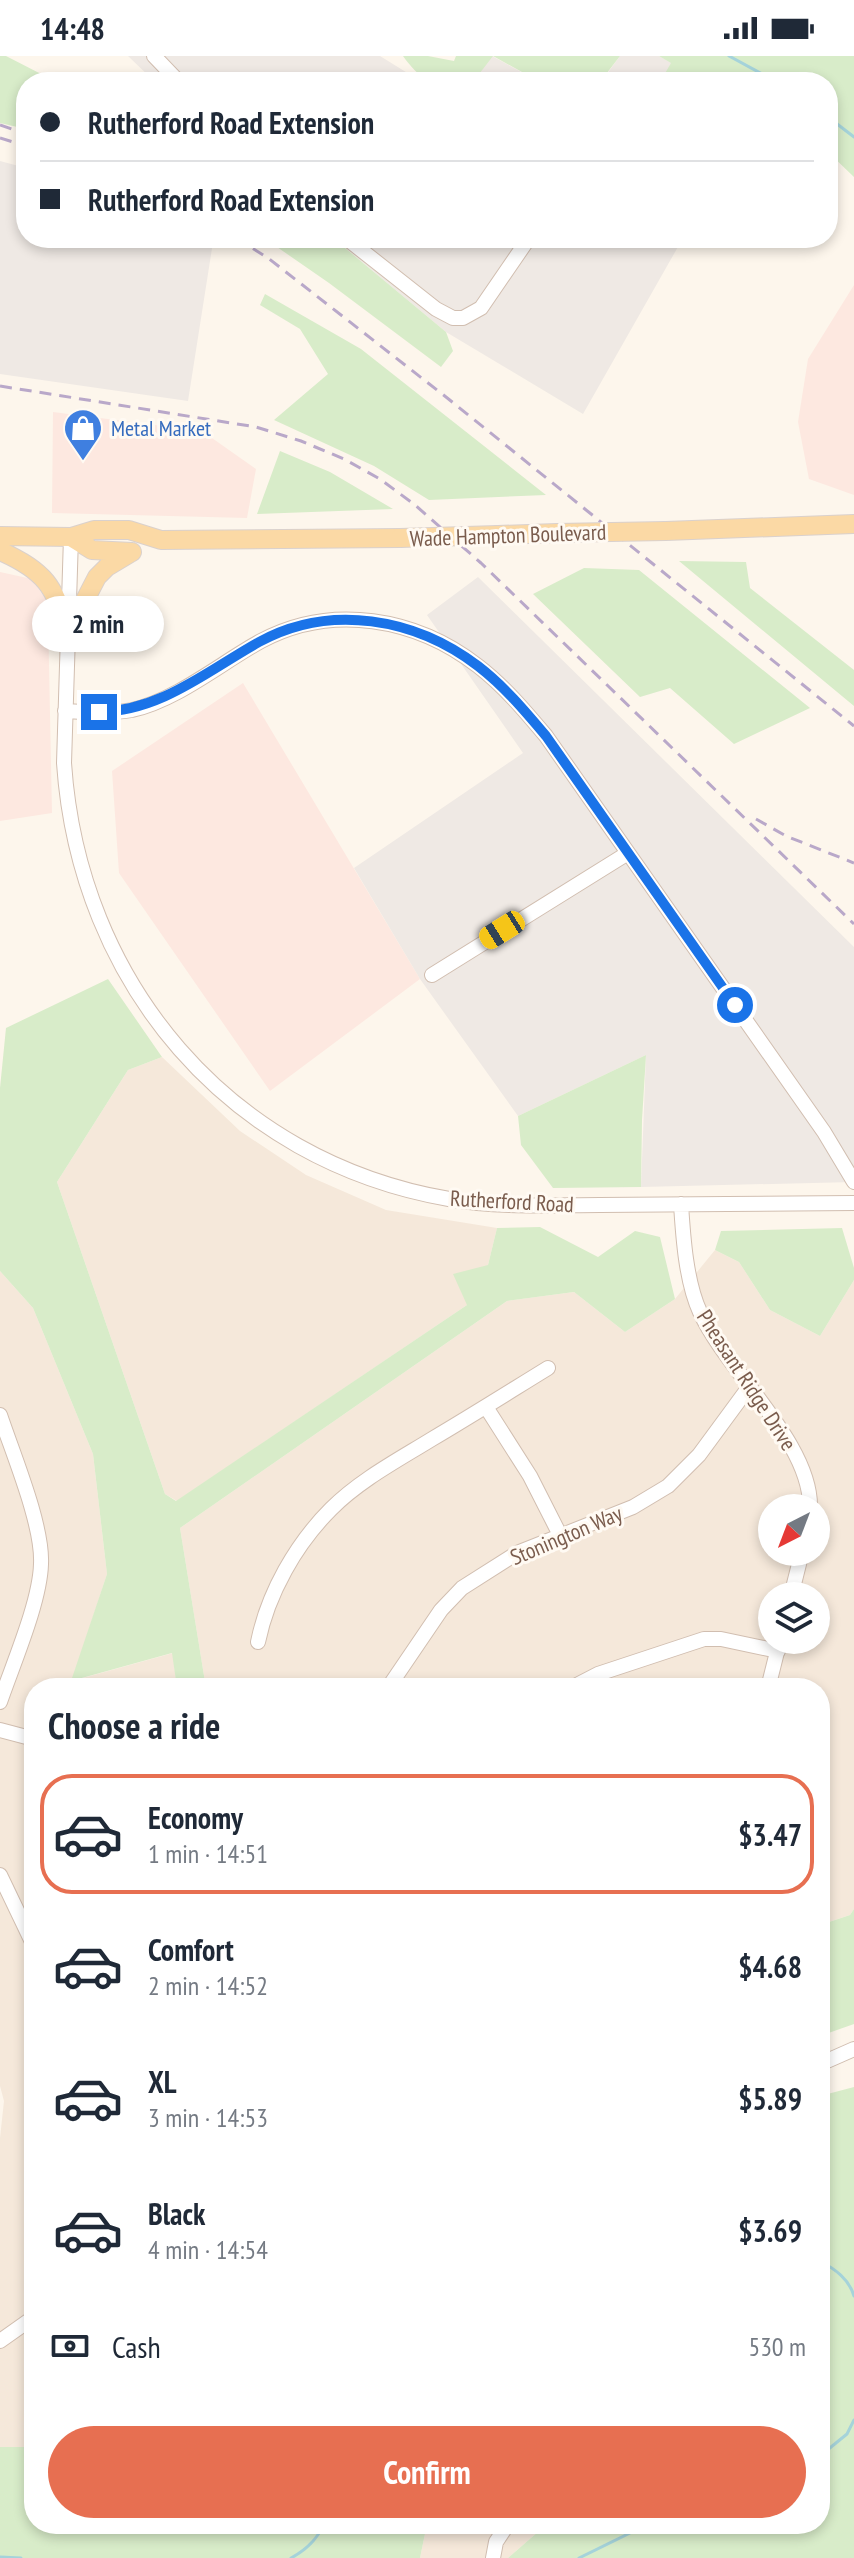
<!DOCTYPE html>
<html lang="en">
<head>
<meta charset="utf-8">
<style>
	:root { --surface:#fff; --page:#f2f2f3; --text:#1f2937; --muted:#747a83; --line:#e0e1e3; --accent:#e76f51 }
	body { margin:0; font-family:"PT Sans Narrow",sans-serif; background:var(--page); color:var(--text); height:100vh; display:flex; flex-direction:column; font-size:30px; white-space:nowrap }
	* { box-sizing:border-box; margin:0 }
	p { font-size:26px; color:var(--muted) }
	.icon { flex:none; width:44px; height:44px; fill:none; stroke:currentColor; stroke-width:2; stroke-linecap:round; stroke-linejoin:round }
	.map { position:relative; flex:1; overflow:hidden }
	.details { position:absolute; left:24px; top:1622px; width:806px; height:856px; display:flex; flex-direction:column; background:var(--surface); border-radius:32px; box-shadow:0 4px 12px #0003 }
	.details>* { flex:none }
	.banner { position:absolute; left:16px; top:16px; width:822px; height:176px; border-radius:32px; box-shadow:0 4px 12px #0003; display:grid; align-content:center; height:176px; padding:0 24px; background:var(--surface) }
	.needle { width:52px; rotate:222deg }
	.controls { position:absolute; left:758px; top:1438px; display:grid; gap:16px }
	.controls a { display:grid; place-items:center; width:72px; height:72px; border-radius:50%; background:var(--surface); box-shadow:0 4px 12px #0003; font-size:40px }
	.end { position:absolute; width:36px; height:36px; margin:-18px; border:10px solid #1a73e8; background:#fff; box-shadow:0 0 0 4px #fff }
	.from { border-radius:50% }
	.bubble { position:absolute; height:56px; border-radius:28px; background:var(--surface); box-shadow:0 4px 12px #0003; font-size:26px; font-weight:700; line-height:56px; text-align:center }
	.car { position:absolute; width:24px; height:48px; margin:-24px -12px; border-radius:10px; box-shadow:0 0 6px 2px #0007; background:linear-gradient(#f5c518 24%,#345 0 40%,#f5c518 0 76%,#345 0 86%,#f5c518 0) }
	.banner b { display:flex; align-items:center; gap:28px; height:76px; font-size:30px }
	.banner b+b { border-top:2px solid var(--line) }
	.banner i { width:20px; height:20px; background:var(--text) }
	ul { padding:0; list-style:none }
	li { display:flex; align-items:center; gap:24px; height:120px; margin:0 16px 12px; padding:0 8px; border:4px solid transparent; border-radius:32px }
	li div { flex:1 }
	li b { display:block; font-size:30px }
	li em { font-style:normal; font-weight:700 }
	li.current { border-color:var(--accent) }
	li>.icon { width:72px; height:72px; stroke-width:1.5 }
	h2 { padding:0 24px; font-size:36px; line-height:96px }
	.pay { display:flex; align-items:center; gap:20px; height:88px; padding:0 24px; font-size:30px }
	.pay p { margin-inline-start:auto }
	.primary-button { display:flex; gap:16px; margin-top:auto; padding:16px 24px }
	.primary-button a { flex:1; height:92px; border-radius:48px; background:var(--accent); color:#fff; font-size:32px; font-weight:700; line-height:92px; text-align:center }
	.status { display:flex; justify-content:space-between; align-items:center; height:56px; padding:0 40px; background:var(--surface); direction:ltr }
	.status svg { height:22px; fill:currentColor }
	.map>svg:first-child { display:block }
</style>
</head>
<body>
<div class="status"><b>14:48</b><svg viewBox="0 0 49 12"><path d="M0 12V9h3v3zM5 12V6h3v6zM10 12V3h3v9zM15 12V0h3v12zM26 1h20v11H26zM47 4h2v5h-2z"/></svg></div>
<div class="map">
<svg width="854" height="2502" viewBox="0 0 854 2502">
	<rect width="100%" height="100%" fill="#fdf6ec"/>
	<path fill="#f5e8da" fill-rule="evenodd" d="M162,1001L240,1075L306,1119L386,1154L497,1172L488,1209L467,1249L177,1445L165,1438L57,1126L128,1014Z
		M715,1194L739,1206L770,1254L820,1280L854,1224V1853L850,1859L820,1869V1632H206L180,1472L507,1245L574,1236L625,1276L675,1243ZM772,1452H816V1496H772ZM772,1540H816V1584H772Z
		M0,1215L33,1252L93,1398L107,1518L72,1625L173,1597L177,1632H34V2391H0V2082L4,2045L0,2030Z
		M427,2468H547L508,2502H420Z"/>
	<path fill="#fde8e0" d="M854,229V439L809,423L798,366L808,303Z
		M53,356L202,375L256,413L247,462L52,457Z
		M0,516L32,523L45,542L48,558L52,757L0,765Z
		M243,627L420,923L270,1035L119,817L112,715Z"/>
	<path fill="#efe9e4" d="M128,0H380L422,26H155Z
		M492,0L540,26H473Z
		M620,0H659L672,7L660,26H601Z
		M0,105L26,112V182H204L213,186L188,345L0,318Z
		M333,182H683L583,358L446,276Z
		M478,521L854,891V1126L641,1131L646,999L518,1060L420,923L354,812L523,697L427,559Z"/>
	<path fill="#d8ecc9" d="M0,0H6L45,20L46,26H26V73L0,67Z
		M403,0H428L454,5L456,0H620L600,26H540L493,0L473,26C436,26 426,32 403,0Z
		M659,0H854V121L828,96V26H660L671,7Z
		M264,182H333L446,276L453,295L441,311L329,227Z
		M265,238L361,293L546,439L429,444L374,410L274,364L328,318L300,273L260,249Z
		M280,395L330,416L393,453L257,458Z
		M679,505L746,506L750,532L854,614V650Z
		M584,512L639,514L810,652L734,688L670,632L640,641L533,538Z
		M108,923L162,1001L128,1014L57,1126L165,1438L176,1445L467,1249L453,1218L488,1209L497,1172L540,1171L598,1201L635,1175L660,1181L675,1243L625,1276L574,1236L507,1245L180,1472L206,1632H177L172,1597L71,1625L107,1518L93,1398L33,1252L0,1215V1032L6,972Z
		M646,999L642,1064L641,1131L553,1132L521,1089L518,1060Z
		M842,1172L854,1212V1224L820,1280L770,1254L739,1206L715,1194L721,1175Z
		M854,1853V1968L820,1980V1869L850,1859Z
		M854,2031V2502H508L547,2468H820V2040Z
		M0,2391H34V2468H427L420,2502H0Z"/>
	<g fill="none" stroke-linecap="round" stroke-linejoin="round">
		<path stroke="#a5d3da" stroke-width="3" d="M729,0L777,26
			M828,61L854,81
			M820,2205C835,2213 849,2223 854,2240
			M820,2400L847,2378L854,2364
			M0,2501L21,2502
			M291,2502C306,2494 317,2484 324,2468
			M579,2502L632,2476L659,2468"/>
		<defs>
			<path id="minor" d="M154,0L179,26
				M346,182L436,253L453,262H463L481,252L529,182
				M71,481L64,707C79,927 229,1105 449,1143C499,1152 550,1149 600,1149C685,1149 769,1147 854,1147
				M65,655C87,656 110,658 132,654C177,644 221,607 261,585C332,547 416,562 478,610C504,630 525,655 546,680L824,1076L854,1126
				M432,919L628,797
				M681,1148C683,1180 686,1226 700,1256C727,1316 812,1387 810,1452
				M486,1351L530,1420L560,1479
				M0,1359C13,1398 43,1469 41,1508C40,1546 13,1608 0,1646
				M791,1540L802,1496
				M258,1586C268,1537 296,1488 331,1453C360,1424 398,1404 432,1383C471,1360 509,1336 548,1312
				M388,1632L441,1554L462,1532L517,1497L633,1451L668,1430L699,1399L749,1331
				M571,1632L598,1618L704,1583H721L778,1595
				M768,1632L780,1584
				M0,1674L34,1683
				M0,1819L34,1890
				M820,2008L854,1993
				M0,2285L34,2261
				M493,2502L496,2486L508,2468"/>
			<path id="major" d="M666,475L854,468
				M498,479L557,477
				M0,480L71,481L94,474H129L161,484L400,482
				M71,481L92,494L132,496
				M0,495C44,514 56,531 68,577
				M68,577L97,521L107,511L132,496"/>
		</defs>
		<use href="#minor" stroke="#d1beb0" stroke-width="16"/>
		<use href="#major" stroke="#dad1cd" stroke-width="20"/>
		<use href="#minor" stroke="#fff" stroke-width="14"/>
		<use href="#major" stroke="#fbd9a5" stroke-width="18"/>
		<path stroke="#b9a8c9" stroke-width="3" stroke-dasharray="12 8" stroke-linecap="butt" d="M0,69L26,78
			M0,82L26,90
			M236,182L268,202L446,341L854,670
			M0,330L256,371L301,385L344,403L380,423L415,449L481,507L854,868
			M756,763L786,780L854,807"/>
		<defs>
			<path id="major-bridge" d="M557,477L666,475
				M400,482L498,479"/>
		</defs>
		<use href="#major-bridge" stroke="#dad1cd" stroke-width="20" stroke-linecap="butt"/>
		<use href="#major-bridge" stroke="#fbd9a5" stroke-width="18"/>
	</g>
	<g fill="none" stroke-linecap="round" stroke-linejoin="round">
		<path stroke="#1a73e8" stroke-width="10" d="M99,656C161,655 207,615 259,586C330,547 415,562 478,610C504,630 525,655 546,680L735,949"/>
	</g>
	<defs>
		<symbol id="shop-pin" viewBox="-11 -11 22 30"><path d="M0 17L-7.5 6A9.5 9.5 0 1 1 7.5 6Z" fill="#3f7fe0" stroke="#fffaf3"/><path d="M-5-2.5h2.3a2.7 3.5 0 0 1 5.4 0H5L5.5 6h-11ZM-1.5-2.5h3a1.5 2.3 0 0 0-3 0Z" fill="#fff"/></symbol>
	</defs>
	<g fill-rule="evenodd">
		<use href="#shop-pin" x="61" y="350" width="44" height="60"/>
	</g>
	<g text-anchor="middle" stroke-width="6" stroke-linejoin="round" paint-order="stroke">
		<g font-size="22" fill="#366cbe" stroke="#fffaf3" text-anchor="start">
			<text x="111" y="380">Metal Market</text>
		</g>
		<g font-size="22" fill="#7a5c4d" stroke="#fffaf3">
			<text transform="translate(508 479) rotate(-2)" y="8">Wade Hampton Boulevard</text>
			<text transform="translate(512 1145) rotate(3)" y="8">Rutherford Road</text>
			<text transform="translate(747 1324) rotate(57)" y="8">Pheasant Ridge Drive</text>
			<text transform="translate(566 1479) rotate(-23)" y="8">Stonington Way</text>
		</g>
	</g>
</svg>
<div class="controls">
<a><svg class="needle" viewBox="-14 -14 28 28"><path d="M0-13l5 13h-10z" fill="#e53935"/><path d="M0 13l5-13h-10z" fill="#747a83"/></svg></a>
<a><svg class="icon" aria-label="layers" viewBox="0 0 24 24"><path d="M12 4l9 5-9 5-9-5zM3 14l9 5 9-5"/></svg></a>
</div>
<i class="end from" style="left:735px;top:949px"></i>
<i class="end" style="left:99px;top:656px"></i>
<div class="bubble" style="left:32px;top:540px;width:132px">2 min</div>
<i class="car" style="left:502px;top:874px;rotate:238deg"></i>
<div class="banner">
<b><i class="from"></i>Rutherford Road Extension</b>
<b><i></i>Rutherford Road Extension</b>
</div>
<section class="details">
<h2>Choose a ride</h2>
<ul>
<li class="current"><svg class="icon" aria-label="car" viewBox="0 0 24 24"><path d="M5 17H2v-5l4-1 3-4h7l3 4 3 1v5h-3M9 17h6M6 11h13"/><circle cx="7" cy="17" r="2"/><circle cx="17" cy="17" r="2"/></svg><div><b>Economy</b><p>1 min · 14:51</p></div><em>$3.47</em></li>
<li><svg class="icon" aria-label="car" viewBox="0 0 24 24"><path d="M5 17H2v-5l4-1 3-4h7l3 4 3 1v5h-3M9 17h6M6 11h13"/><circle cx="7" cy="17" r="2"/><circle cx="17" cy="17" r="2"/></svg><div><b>Comfort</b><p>2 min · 14:52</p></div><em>$4.68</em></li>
<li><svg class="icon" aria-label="car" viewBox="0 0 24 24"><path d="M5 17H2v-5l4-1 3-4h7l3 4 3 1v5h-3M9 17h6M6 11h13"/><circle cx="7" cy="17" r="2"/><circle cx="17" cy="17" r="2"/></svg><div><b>XL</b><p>3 min · 14:53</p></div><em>$5.89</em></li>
<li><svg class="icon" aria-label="car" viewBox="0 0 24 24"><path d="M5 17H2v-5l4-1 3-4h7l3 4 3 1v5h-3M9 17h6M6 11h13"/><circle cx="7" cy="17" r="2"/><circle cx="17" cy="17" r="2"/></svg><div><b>Black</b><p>4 min · 14:54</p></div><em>$3.69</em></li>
</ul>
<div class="pay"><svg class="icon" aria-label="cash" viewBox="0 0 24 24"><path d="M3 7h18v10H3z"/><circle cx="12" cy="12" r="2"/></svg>Cash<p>530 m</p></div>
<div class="primary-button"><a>Confirm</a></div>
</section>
</div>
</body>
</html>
